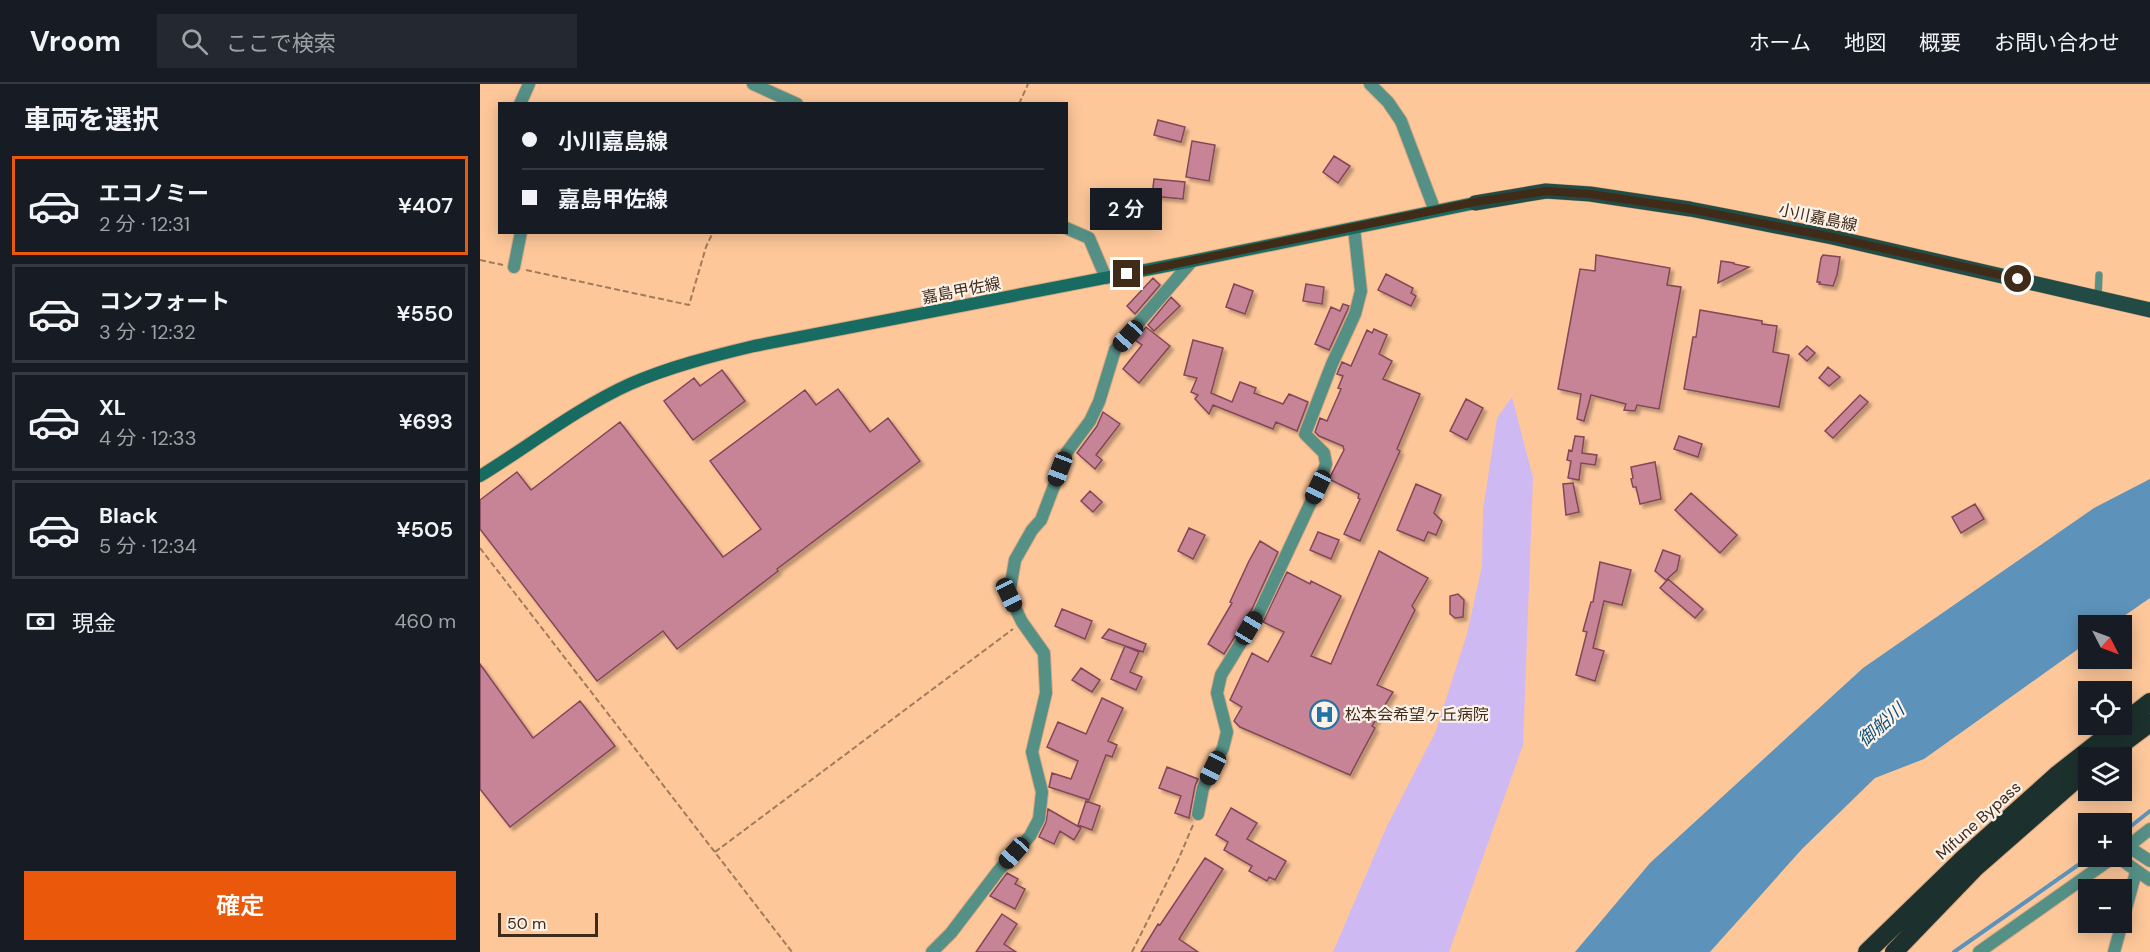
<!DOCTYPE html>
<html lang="ja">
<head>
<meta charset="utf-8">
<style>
	:root { --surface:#171b24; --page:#242831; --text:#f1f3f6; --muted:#9ea1a6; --line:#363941; --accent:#ea580c }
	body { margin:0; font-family:"DM Sans","Noto Sans JP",sans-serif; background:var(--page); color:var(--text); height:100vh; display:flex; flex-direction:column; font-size:22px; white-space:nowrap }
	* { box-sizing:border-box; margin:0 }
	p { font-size:20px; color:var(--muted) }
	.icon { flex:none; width:33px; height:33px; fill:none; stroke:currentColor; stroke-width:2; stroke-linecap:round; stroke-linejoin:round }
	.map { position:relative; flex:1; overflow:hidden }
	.side { display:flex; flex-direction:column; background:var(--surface); width:480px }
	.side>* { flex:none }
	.top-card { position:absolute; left:18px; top:18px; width:570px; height:132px; border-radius:0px; box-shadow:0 3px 15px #0003; display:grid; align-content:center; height:132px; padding:0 24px; background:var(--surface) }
	.needle { width:39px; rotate:132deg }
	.controls { position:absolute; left:1598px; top:531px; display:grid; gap:12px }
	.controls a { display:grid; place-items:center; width:54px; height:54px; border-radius:0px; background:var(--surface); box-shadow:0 3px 15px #0003; font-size:30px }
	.scale { position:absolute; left:18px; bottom:15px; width:100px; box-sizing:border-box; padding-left:6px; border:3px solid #402b19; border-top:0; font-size:16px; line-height:21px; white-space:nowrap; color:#402b19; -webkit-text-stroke:4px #fdf2e9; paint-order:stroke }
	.end { position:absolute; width:27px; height:27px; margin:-14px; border:8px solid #402b19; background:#fff; box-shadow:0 0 0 3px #fff }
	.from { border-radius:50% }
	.bubble { position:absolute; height:42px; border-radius:0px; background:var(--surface); box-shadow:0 3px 15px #0003; font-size:20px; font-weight:600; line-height:42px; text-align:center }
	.car { position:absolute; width:18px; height:36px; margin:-18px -9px; border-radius:8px; box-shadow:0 0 4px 2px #0007; background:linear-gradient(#222 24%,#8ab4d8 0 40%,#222 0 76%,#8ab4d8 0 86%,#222 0) }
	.top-card b { display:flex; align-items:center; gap:21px; height:57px; font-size:22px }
	.top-card b+b { border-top:2px solid var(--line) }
	.top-card i { width:15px; height:15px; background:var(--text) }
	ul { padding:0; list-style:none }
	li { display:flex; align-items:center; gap:18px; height:99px; margin:0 12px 9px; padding:0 12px; border:3px solid var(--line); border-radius:0px }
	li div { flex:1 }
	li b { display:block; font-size:22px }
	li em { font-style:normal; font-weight:600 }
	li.selected { border-color:var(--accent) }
	li>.icon { width:54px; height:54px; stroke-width:1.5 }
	h2 { padding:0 24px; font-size:27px; line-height:72px }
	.pay { display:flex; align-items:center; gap:15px; height:66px; padding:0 24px; font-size:22px }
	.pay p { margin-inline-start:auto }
	.cta { display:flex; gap:12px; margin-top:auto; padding:12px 24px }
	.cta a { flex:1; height:69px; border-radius:0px; background:var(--accent); color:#fff; font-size:24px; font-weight:600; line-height:69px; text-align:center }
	header { display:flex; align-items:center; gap:36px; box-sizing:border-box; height:84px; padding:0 30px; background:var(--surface); border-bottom:2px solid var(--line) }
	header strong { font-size:28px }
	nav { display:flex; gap:33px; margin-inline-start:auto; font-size:21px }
	.search { width:420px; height:54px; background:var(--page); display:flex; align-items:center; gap:15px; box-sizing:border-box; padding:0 21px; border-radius:0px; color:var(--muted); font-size:22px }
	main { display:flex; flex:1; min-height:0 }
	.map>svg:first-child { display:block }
</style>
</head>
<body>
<header>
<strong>Vroom</strong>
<div class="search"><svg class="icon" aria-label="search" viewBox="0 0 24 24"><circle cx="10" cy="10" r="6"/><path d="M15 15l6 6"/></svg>ここで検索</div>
<nav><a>ホーム</a><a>地図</a><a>概要</a><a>お問い合わせ</a></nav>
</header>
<main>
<section class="side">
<h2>車両を選択</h2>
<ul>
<li class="selected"><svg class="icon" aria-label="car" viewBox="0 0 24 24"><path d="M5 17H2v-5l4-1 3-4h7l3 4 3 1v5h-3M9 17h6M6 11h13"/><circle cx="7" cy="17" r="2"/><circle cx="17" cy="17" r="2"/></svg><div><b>エコノミー</b><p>2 分 · 12:31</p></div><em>¥407</em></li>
<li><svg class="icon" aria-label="car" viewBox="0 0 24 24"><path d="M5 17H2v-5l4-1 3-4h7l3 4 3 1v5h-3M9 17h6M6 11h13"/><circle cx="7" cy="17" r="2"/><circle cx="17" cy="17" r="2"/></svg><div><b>コンフォート</b><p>3 分 · 12:32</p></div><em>¥550</em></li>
<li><svg class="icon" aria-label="car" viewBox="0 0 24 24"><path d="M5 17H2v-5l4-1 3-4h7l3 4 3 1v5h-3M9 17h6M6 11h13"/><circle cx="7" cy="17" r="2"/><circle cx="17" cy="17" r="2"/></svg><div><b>XL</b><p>4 分 · 12:33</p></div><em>¥693</em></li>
<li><svg class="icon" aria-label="car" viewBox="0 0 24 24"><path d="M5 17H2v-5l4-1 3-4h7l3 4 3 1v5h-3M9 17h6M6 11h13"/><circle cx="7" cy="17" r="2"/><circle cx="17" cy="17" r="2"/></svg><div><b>Black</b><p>5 分 · 12:34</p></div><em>¥505</em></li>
</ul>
<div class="pay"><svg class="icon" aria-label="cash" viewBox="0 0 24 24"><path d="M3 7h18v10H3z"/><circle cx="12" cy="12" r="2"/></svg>現金<p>460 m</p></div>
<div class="cta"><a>確定</a></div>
</section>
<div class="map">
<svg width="1670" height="868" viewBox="0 0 1670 868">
	<defs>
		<filter id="shadow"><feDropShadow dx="3.5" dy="3.5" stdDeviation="1.5" flood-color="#0004"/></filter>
	</defs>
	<rect width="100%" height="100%" fill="#fdc79a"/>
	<path fill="#cfb9f3" d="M1032,313L1053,394L1043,661L969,868H853L907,742L955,649L987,550L1002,482L1003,426L1017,334Z"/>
	<path fill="#5d93bb" d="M1670,395V514L1631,541L1608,542V558L1444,675L1395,694L1322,765L1230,868H1095L1170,779L1383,584L1614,424Z"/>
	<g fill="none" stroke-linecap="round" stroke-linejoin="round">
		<path stroke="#5d93bb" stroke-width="4" d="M1641,750L1670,727
			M1474,868L1611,772"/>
	</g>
	<path fill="#c88497" stroke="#824658" stroke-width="1.5" filter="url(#shadow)" d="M678,36L705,43L701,58L674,51Z
		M712,57L735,61L729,97L706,93Z
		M854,72L870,82L858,99L843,88Z
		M674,95L705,98L703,115L672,112Z
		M1116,171L1190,184L1187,201L1201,203L1179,325L1157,321L1155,327L1144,326L1146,320L1111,311L1104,337L1097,335L1101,310L1078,305L1100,185L1115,187Z
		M1343,171L1360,173L1357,191L1353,202L1339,200L1340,198H1337L1341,174Z
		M1241,177L1254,179V180L1269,183L1238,199Z
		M906,190L933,204L931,209L936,212L931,222L898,206Z
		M673,194L680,201L655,230L647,222Z
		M754,200L773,207L765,230L746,223Z
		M826,200L844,203L842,220L823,217Z
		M691,213L700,222L674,247L668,241Z
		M863,220L869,222L867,227L849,266L835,260L851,223L860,227Z
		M1220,226L1282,237V240L1297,242L1293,268L1309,271L1299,323L1204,305L1213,253H1216Z
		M666,243L690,262L659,299L643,285L662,261L655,256Z
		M894,245L907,251L899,270L912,277L903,295L940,310L917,365L920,367L880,457L864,450L880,415L878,414L879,410L849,395L864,366L863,362L839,352L835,348L840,334L847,337L861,305L858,304L863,292L857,290L862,278L871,282L887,246L892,249Z
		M713,256L743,264L731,309L752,318L760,298L776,304L774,309L803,320L809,310L828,318L817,347L796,338L793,345L733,321L729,330L715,315L718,311L711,308L717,294L704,291Z
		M1327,262L1335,269L1327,277L1319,270Z
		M1348,283L1360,293L1349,302L1339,294Z
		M242,286L265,317L213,356L184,317L214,294L220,302Z
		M358,305L390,348L408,334L440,377L297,485L298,487L197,565L183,547L117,597L0,445V416L37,388L51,406L140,338L243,473L281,445L230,377L325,306L336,321Z
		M1380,311L1388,318L1353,354L1345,347Z
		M986,315L1003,324L987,356L970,347Z
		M623,328L640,340L616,371L622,376L615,385L597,369L617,342Z
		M1095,352L1104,353L1102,369L1117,371L1115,381L1101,379L1099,396L1088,394L1091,377L1087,376L1089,366L1092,367Z
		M1199,352L1222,360L1218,373L1194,365Z
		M1175,378L1181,415L1160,420L1156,403H1153L1151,395L1153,394L1151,383Z
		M1093,399L1099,428L1086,431L1083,400Z
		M936,400L961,411L954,429L962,437L956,451L948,448L944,457L917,446Z
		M610,407L622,418L613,428L601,417Z
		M1211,409L1257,451L1240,469L1195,426Z
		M1495,420L1504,435L1481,449L1472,433Z
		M709,444L725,451L713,475L698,467Z
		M838,448L859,456L851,475L830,466Z
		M780,457L798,468L772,525L744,570L728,560L752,519L750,518L769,477Z
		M1183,466L1200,472L1197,486L1186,496L1175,487Z
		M899,467L948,494L932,522L935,526L897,601L913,608L892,642L895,644L870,691L760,643L754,637L762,623L750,616L772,569L788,578L804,548L783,538L807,488L830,500L831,497L861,512L831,572L851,580Z
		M1120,478L1151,486L1142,521L1124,517L1113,564L1124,567L1115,597L1096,591L1107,548L1103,547L1111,518H1113Z
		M1188,495L1223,525L1215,534L1180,504Z
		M978,510L984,516L983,533L975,534L970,530V512Z
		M582,525L612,537L605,555L575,542Z
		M629,545L666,560L663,568L622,554Z
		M645,562L659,568L650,588L662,593L656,606L631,595Z
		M0,580L53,654L100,617L135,662L30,743L0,705Z
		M601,584L620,596L612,608L592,596Z
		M622,614L643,624L628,657L637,661L632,673L626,671L609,716L569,703L572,689L591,695L598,677L567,663L578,638L606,650Z
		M687,683L718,695L715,702L709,734L695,729L701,712L679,704Z
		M606,717L620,722L612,746L598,741Z
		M751,724L777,739L767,755L806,777L795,796L789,793L787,797L769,787L772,782L744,766L748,758L736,751Z
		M568,725L601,744L594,756L580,747L574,760L559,753L566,738Z
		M725,774L743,785L699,855L718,868H661L678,840L680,841Z
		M527,789L538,795L535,800L545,805L535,825L510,812Z
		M522,830L537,840L524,860L536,868H496Z"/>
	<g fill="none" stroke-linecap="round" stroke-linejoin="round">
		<defs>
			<path id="lane" d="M1618,214L1619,191"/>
			<path id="street" d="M273,0L317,20
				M890,0L908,18L921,37L955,127
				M40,20L49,0
				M586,144L609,154L626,194
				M34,183L41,148
				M718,730L723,704L743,664L747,648L737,609L741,591L779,529L838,403L846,380L844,369L825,350L852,280L875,230L881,207L874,144
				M1647,762L1670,777
				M1641,768L1670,745
				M1636,772L1670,796
				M452,868L471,849L519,786L550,752L559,735L562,708L552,668L566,609L564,569L542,538L529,511L535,476L552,446L561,436L587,368L610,337L619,318L635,266L712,177
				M1499,868L1635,772
				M1634,868L1656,788"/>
			<path id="secondary" d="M0,392C49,362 97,324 150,300C189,283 232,272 274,262L712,177L995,119"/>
			<path id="primary" d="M995,119L1066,107L1110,110L1210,125L1352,153L1670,226"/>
			<path id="highway" d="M1623,674L1670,639
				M1387,868L1484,774L1578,690L1670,618
				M1414,868L1495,784L1608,685"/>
		</defs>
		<use href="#lane" stroke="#d7a880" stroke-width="8"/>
		<use href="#street" stroke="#d7a880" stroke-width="14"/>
		<use href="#secondary" stroke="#d7a880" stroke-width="14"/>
		<use href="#primary" stroke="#d7a880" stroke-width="16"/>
		<use href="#highway" stroke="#d7a880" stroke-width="20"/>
		<path stroke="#a27b5c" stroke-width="2" stroke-dasharray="6 3" stroke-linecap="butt" d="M539,20L548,0
			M0,176L23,181
			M46,186L209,221L226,163L233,148
			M0,464L312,868
			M235,768L533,545
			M652,868L699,774L713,741"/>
		<use href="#lane" stroke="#559086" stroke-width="7"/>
		<use href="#street" stroke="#559086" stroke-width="12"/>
		<use href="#secondary" stroke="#186b60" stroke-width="12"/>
		<use href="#primary" stroke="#214b44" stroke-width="15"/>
		<use href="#highway" stroke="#1c312d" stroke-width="18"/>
	</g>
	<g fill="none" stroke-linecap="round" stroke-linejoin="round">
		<path stroke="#402b19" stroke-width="8" d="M647,190L995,118L1066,107L1110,110L1210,125L1352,153L1538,195"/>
	</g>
	<defs>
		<symbol id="hospital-ring" viewBox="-11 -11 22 22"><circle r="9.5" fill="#fdf2e9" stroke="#2572a5" stroke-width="1.5"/><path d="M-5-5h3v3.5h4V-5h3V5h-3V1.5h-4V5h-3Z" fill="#2572a5"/></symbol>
	</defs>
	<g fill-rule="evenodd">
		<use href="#hospital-ring" x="828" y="614" width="33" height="33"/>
	</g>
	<g text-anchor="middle" stroke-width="4.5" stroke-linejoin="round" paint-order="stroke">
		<g font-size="16" fill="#402b19" stroke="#fdf2e9">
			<text transform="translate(1338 133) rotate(12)" y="6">小川嘉島線</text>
			<text transform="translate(481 206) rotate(-11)" y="6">嘉島甲佐線</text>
			<text transform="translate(1498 736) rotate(-42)" y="6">Mifune Bypass</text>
		</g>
		<g font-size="16" fill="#402b19" stroke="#fdf2e9" text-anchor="start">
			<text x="865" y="636">松本会希望ヶ丘病院</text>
		</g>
		<g font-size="18" font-style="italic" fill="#0e5078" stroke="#fdf2e9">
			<text transform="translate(1401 641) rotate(-41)" y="6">御船川</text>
		</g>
	</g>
</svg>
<div class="controls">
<a><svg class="needle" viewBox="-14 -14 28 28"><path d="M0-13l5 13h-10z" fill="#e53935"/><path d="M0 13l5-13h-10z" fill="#9ea1a6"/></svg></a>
<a><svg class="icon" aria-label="locate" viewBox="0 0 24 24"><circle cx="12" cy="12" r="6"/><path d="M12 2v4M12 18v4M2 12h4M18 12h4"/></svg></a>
<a><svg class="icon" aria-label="layers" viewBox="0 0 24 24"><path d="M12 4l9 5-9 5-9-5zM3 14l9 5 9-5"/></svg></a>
<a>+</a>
<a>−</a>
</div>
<div class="scale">50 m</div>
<i class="end from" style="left:1538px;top:195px"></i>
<i class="end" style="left:647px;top:190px"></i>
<div class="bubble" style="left:610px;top:104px;width:72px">2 分</div>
<i class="car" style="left:648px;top:252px;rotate:222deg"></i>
<i class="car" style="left:580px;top:385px;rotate:201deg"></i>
<i class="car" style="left:838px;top:403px;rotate:205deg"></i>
<i class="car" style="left:529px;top:511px;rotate:154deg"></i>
<i class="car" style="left:769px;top:544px;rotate:31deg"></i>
<i class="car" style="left:733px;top:684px;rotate:206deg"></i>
<i class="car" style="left:534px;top:769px;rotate:222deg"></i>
<div class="top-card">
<b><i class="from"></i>小川嘉島線</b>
<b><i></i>嘉島甲佐線</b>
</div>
</div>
</main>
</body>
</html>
